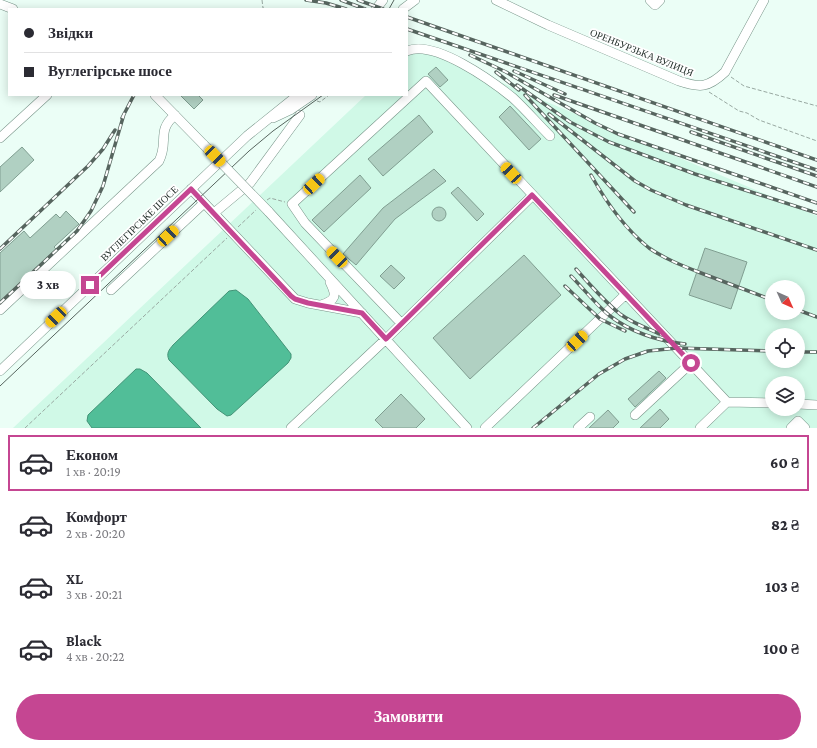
<!DOCTYPE html>
<html lang="uk">
<head>
<meta charset="utf-8">
<style>
	:root { --surface:#fff; --page:#f7f7f7; --text:#2b2b33; --muted:#7c7c81; --line:#e1e1e2; --accent:#c54692 }
	body { margin:0; font-family:"Crimson Pro",serif; background:var(--page); color:var(--text); height:100vh; display:flex; flex-direction:column; font-size:15px; white-space:nowrap }
	* { box-sizing:border-box; margin:0 }
	p { font-size:13px; color:var(--muted) }
	.icon { flex:none; width:22px; height:22px; fill:none; stroke:currentColor; stroke-width:2; stroke-linecap:round; stroke-linejoin:round }
	.map { position:relative; height:428px; overflow:hidden }
	.details { display:flex; flex-direction:column; background:var(--surface); flex:1 }
	.details>* { flex:none }
	.guide { position:absolute; left:8px; top:8px; width:400px; height:88px; border-radius:0px; box-shadow:0 2px 10px #0003; display:grid; align-content:center; height:88px; padding:0 16px; background:var(--surface) }
	.needle { width:26px; rotate:135deg }
	.controls { position:absolute; left:765px; top:280px; display:grid; gap:8px }
	.controls a { display:grid; place-items:center; width:40px; height:40px; border-radius:50%; background:var(--surface); box-shadow:0 2px 10px #0003; font-size:20px }
	.end { position:absolute; width:18px; height:18px; margin:-9px; border:5px solid #c54692; background:#fff; box-shadow:0 0 0 2px #fff }
	.from { border-radius:50% }
	.bubble { position:absolute; height:28px; border-radius:14px; background:var(--surface); box-shadow:0 2px 10px #0003; font-size:13px; font-weight:800; line-height:28px; text-align:center }
	.car { position:absolute; width:12px; height:24px; margin:-12px -6px; border-radius:5px; box-shadow:0 0 3px 1px #0007; background:linear-gradient(#f5c518 24%,#345 0 40%,#f5c518 0 76%,#345 0 86%,#f5c518 0) }
	.guide b { display:flex; align-items:center; gap:14px; height:38px; font-size:15px }
	.guide b+b { border-top:1px solid var(--line) }
	.guide i { width:10px; height:10px; background:var(--text) }
	ul { padding:7px 0 0; list-style:none }
	li { display:flex; align-items:center; gap:12px; height:56px; margin:0 8px 6px; padding:0 8px; border:2px solid transparent; border-radius:0px }
	li div { flex:1 }
	li b { display:block; font-size:15px }
	li em { font-style:normal; font-weight:800 }
	li.active { border-color:var(--accent) }
	li>.icon { width:36px; height:36px; stroke-width:1.5 }
	.cta { display:flex; gap:8px; margin-top:auto; padding:8px 16px }
	.cta a { flex:1; height:46px; border-radius:24px; background:var(--accent); color:#fff; font-size:16px; font-weight:800; line-height:46px; text-align:center }
	.map>svg:first-child { display:block }
</style>
</head>
<body>
<div class="map">
<svg width="817" height="428" viewBox="0 0 817 428">
	<rect width="100%" height="100%" fill="#ebfef6"/>
	<path fill="#d0f9e7" fill-rule="evenodd" d="M417,47L817,216V428H13L366,95H407V56ZM772,287H798V313H772ZM772,335H798V361H772ZM772,383H798V409H772Z"/>
	<path fill="#51be98" stroke="#439377" d="M236,290L248,299L291,354V358L288,363L231,415L227,416L217,409L169,360C166,353 169,350 173,345L229,291Z
		M136,369H140L147,373L201,428H92L87,421L88,415Z"/>
	<path fill="#b0d0c2" stroke="#809e91" d="M436,67L448,80L440,87L428,74Z
		M180,95H198L203,100L194,109Z
		M510,106L541,139L529,150L499,117Z
		M419,115L433,132L383,176L368,159Z
		M22,147L34,160L0,192V167Z
		M434,169L446,181L395,219L356,265L343,254L383,208Z
		M360,175L371,188L324,232L312,220Z
		M458,187L484,214L477,221L451,193Z
		M432 214a7 7 0 1 1 14 0a7 7 0 1 1-14 0Z
		M66,211L79,224L54,247L56,249L0,302V253L24,231L30,238L56,214L60,218Z
		M705,248L747,262L731,309L689,295Z
		M524,255L561,295L470,379L433,338Z
		M391,265L405,278L394,289L380,276Z
		M659,371L666,378L635,407L628,399Z
		M401,394L425,419L416,428H383L375,420Z
		M660,409L669,419L660,428H640Z
		M608,410L619,422L613,428H589Z"/>
	<g fill="none" stroke-linecap="round" stroke-linejoin="round">
		<defs>
			<path id="minor" d="M496,0L548,25L679,81C700,88 708,88 725,72L764,0
				M650,0L655,5L660,0
				M0,4L13,9
				M376,9L383,0
				M403,9L415,0
				M407,51C434,39 492,81 513,98C526,110 538,124 550,136
				M155,95L204,145
				M273,118L290,110L312,95
				M0,138L47,95
				M191,189L295,299L308,303L362,313
				M268,211L467,428
				M214,213L250,183L300,115
				M111,290L204,203
				M321,305C336,300 337,296 330,282
				M0,310L159,161C169,142 156,131 175,115
				M401,323L305,223L292,204L426,81L727,402
				M0,371L247,136L298,95
				M798,404L817,405
				M635,415L691,363
				M291,428L386,339L533,195
				M485,428L626,294
				M578,428L590,417
				M700,428L727,402L772,403
				M791,428L798,421L805,428"/>
		</defs>
		<use href="#minor" stroke="#779488" stroke-width="10"/>
		<path stroke="#98a8a1" stroke-width="1" stroke-dasharray="4 2" stroke-linecap="butt" d="M262,0L263,8L266,9
			M731,77L744,86L817,106
			M709,92L739,111L747,113L759,120L817,141
			M317,101L320,102L329,95
			M267,200L270,198L285,202
			M238,227L256,210
			M25,428L227,238"/>
		<use href="#minor" stroke="#fff" stroke-width="9"/>
		<path stroke="#57655f" stroke-width="1" d="M389,9L394,0
			M0,386L249,151L273,131L323,95"/>
		<defs>
			<path id="rail" d="M306,0L326,3L346,9
				M341,0L365,9
				M358,0L383,9
				M407,17L817,160
				M407,29L817,170
				M470,55L506,72L595,123L618,134L817,203
				M514,71L565,94
				M496,72L519,90
				M517,85L570,122L609,142L695,174L817,213
				M525,95L634,212
				M554,95L817,187
				M549,114L635,181L651,190L686,205L817,250
				M122,118L134,95
				M691,132L817,176
				M591,175C606,202 624,228 649,248C665,259 683,266 701,273C725,282 748,291 772,300
				M0,249L88,166L103,149L115,130
				M576,269C590,285 604,301 620,314C632,323 649,329 662,335
				M571,276C584,289 596,305 610,316C631,332 659,341 685,344
				M565,286L600,319L625,331
				M0,303L77,231L91,211L103,186L124,114
				M798,310L817,317
				M798,352H817
				M533,428L599,374L625,359L648,351L677,348L772,351"/>
		</defs>
		<use href="#rail" stroke="#57655f" stroke-width="3.5"/>
		<use href="#rail" stroke="#fff" stroke-width="2" stroke-dasharray="6" stroke-linecap="butt"/>
		<defs>
			<path id="minor-bridge" d="M204,145L268,211"/>
		</defs>
		<use href="#minor-bridge" stroke="#779488" stroke-width="10" stroke-linecap="butt"/>
		<use href="#minor-bridge" stroke="#fff" stroke-width="9"/>
	</g>
	<g fill="none" stroke-linecap="round" stroke-linejoin="round">
		<path stroke="#c54692" stroke-width="5" d="M90,285L191,189L291,296L295,299L308,303L362,313L386,339L532,195L691,363"/>
	</g>
	<g text-anchor="middle" stroke-width="3.5" stroke-linejoin="round" paint-order="stroke">
		<g font-size="10" fill="#222e29" stroke="#fff">
			<text transform="translate(642 52) rotate(22)" y="4">ОРЕНБУРЗЬКА ВУЛИЦЯ</text>
			<text transform="translate(139 223) rotate(-44)" y="4">ВУГЛЕГІРСЬКЕ ШОСЕ</text>
		</g>
	</g>
</svg>
<div class="controls">
<a><svg class="needle" viewBox="-14 -14 28 28"><path d="M0-13l5 13h-10z" fill="#e53935"/><path d="M0 13l5-13h-10z" fill="#7c7c81"/></svg></a>
<a><svg class="icon" aria-label="locate" viewBox="0 0 24 24"><circle cx="12" cy="12" r="6"/><path d="M12 2v4M12 18v4M2 12h4M18 12h4"/></svg></a>
<a><svg class="icon" aria-label="layers" viewBox="0 0 24 24"><path d="M12 4l9 5-9 5-9-5zM3 14l9 5 9-5"/></svg></a>
</div>
<i class="end from" style="left:691px;top:363px"></i>
<i class="end" style="left:90px;top:285px"></i>
<div class="bubble" style="left:20px;top:271px;width:56px">3 хв</div>
<i class="car" style="left:215px;top:156px;rotate:136deg"></i>
<i class="car" style="left:511px;top:173px;rotate:317deg"></i>
<i class="car" style="left:314px;top:184px;rotate:47deg"></i>
<i class="car" style="left:168px;top:236px;rotate:47deg"></i>
<i class="car" style="left:337px;top:257px;rotate:316deg"></i>
<i class="car" style="left:56px;top:317px;rotate:226deg"></i>
<i class="car" style="left:577px;top:341px;rotate:47deg"></i>
<div class="guide">
<b><i class="from"></i>Звідки</b>
<b><i></i>Вуглегірське шосе</b>
</div>
</div>
<section class="details">
<ul>
<li class="active"><svg class="icon" aria-label="car" viewBox="0 0 24 24"><path d="M5 17H2v-5l4-1 3-4h7l3 4 3 1v5h-3M9 17h6M6 11h13"/><circle cx="7" cy="17" r="2"/><circle cx="17" cy="17" r="2"/></svg><div><b>Економ</b><p>1 хв · 20:19</p></div><em>60 ₴</em></li>
<li><svg class="icon" aria-label="car" viewBox="0 0 24 24"><path d="M5 17H2v-5l4-1 3-4h7l3 4 3 1v5h-3M9 17h6M6 11h13"/><circle cx="7" cy="17" r="2"/><circle cx="17" cy="17" r="2"/></svg><div><b>Комфорт</b><p>2 хв · 20:20</p></div><em>82 ₴</em></li>
<li><svg class="icon" aria-label="car" viewBox="0 0 24 24"><path d="M5 17H2v-5l4-1 3-4h7l3 4 3 1v5h-3M9 17h6M6 11h13"/><circle cx="7" cy="17" r="2"/><circle cx="17" cy="17" r="2"/></svg><div><b>XL</b><p>3 хв · 20:21</p></div><em>103 ₴</em></li>
<li><svg class="icon" aria-label="car" viewBox="0 0 24 24"><path d="M5 17H2v-5l4-1 3-4h7l3 4 3 1v5h-3M9 17h6M6 11h13"/><circle cx="7" cy="17" r="2"/><circle cx="17" cy="17" r="2"/></svg><div><b>Black</b><p>4 хв · 20:22</p></div><em>100 ₴</em></li>
</ul>
<div class="cta"><a>Замовити</a></div>
</section>
</body>
</html>
